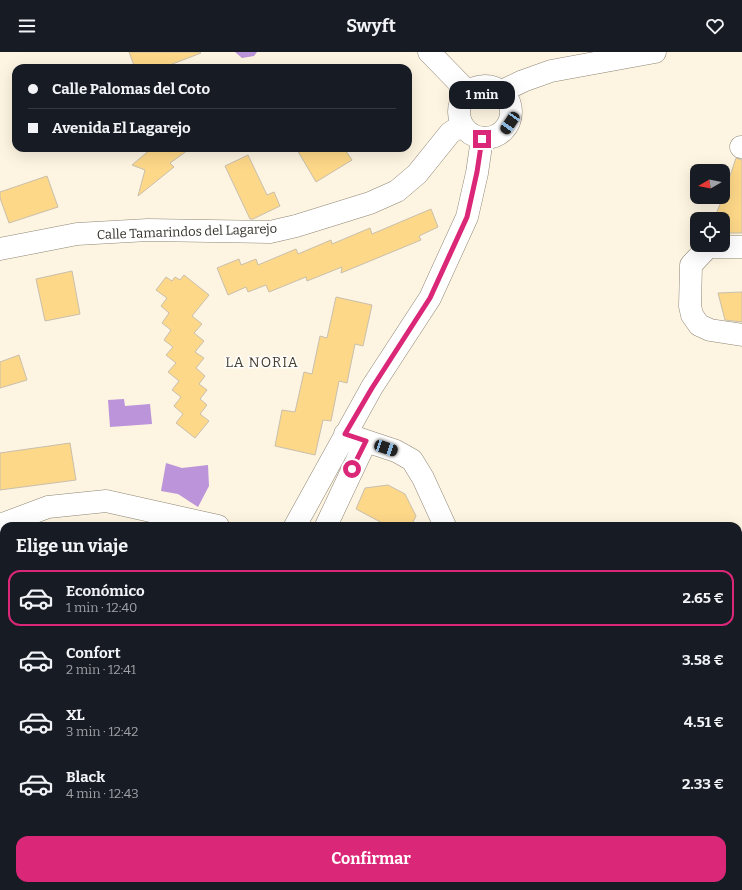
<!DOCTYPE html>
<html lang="es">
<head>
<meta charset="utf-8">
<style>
	:root { --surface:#171b24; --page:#242831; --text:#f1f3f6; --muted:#9ea1a6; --line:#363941; --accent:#db2777 }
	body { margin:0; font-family:Bitter,serif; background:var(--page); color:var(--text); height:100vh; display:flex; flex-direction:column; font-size:15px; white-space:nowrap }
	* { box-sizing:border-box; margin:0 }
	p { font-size:13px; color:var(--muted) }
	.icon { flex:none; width:22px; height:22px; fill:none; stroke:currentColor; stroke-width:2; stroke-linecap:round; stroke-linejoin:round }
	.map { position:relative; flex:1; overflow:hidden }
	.side { position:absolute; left:0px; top:470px; width:742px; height:368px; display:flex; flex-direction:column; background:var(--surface); border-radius:12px 12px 0 0; box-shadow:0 4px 16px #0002 }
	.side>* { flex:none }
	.hud { position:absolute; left:12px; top:12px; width:400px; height:88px; border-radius:12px; box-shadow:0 4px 16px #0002; display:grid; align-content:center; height:88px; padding:0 16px; background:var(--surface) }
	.needle { width:26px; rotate:261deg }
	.tools { position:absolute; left:690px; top:112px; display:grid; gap:8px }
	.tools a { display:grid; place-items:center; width:40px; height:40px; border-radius:8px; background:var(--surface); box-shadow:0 4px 16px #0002; font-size:20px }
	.end { position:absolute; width:18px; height:18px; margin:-9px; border:5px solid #db2777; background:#fff; box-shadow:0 0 0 2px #fff }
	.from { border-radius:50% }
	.bubble { position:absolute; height:28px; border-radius:12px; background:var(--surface); box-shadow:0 4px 16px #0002; font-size:13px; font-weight:700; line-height:28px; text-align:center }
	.car { position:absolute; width:12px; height:24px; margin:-12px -6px; border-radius:5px; box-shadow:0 0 3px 1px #0007; background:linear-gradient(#222 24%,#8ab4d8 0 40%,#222 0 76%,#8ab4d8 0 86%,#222 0) }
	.hud b { display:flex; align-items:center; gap:14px; height:38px; font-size:15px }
	.hud b+b { border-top:1px solid var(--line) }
	.hud i { width:10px; height:10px; background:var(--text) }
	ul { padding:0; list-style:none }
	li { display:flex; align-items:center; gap:12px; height:56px; margin:0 8px 6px; padding:0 8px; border:2px solid transparent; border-radius:12px }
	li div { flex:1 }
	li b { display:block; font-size:15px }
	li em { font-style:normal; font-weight:700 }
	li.selected { border-color:var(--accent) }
	li>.icon { width:36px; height:36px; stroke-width:1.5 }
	h2 { padding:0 16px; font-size:18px; line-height:48px }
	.button { display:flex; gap:8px; margin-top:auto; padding:8px 16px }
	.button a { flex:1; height:46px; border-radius:12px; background:var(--accent); color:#fff; font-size:16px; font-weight:700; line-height:46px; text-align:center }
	header { display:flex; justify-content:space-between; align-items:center; height:52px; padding:0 16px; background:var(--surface); font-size:18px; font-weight:700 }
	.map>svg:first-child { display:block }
</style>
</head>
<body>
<header><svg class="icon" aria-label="menu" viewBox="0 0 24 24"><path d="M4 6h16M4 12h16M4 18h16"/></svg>Swyft<svg class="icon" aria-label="heart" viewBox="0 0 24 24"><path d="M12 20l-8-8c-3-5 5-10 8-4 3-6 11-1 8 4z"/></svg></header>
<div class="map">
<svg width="742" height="838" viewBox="0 0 742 838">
	<rect width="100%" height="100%" fill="#fdf4e1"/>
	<path fill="#bb94d9" d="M235,0H257L254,4L242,6Z
		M124,347L125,354L150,352L152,372L110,375L108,348Z
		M166,411L182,416L208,413L209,434L198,455L178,442L161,439Z"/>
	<path fill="#fdd889" stroke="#c8bfad" d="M129,0H200L201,1L162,16H135Z
		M152,96H191L170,111L174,115L138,144L145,118L132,113Z
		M296,96H344L352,108L316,130Z
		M248,103L267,143L274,140L280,154L253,167H250L225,114Z
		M736,106L742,108V181H723V167H714L723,145Z
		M47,124L58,155L9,171L0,146V140Z
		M431,157L438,175L419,184L421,188L341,221L342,215L307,229L306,225L269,240L266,233L248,240L246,235L228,243L217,216L239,207L241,213L256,207L258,213L296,197L298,202L331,188L332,192L370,176L372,182Z
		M72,219L80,262L45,269L36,227Z
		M184,223L209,243L192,264L202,272L194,281L204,289L195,300L204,306L196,316L205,324L199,332L207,338L200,347L207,353L200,362L209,369L195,386L176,371L183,362L174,354L181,345L172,338L179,329L168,320L176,311L166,303L173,295L164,288L171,278L162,271L169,261L161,254L167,246L156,238L166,225L172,229L175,225L180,228Z
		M742,240V270L725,268L718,241Z
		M336,245L372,253L363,294L355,292L347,331L339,329L331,369L323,368L315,403L275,394L282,358L295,360L304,320L312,322L320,284L327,286Z
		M19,303L27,328L0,336V310Z
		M70,391L76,428L0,438V401Z
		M388,433L405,442L416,464L411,474H388L356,457L365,436Z"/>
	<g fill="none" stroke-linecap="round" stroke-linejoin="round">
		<defs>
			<path id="minor" d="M429,0L468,40
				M459 60a26 26 0 1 1 52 0a26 26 0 1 1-52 0Z
				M502,39L523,29L551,19L655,0
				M741,95H742
				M742,195H708L691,213L690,254L692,263L699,273L710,278L742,283
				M0,197L77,182L148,178L270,180L296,174L370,151L397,139L417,122L450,81L462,73
				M345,382L396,399L412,408L423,426L445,474
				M0,473L48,455L106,449L218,474
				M295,474L372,335L430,246L467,165L477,121L482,87
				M326,474L366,389
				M0,664L4,662
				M0,814L4,813
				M289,834V838
				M401,834V838
				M573,834L576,838"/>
		</defs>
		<use href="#minor" stroke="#8f8675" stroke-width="23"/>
		<use href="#minor" stroke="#fff" stroke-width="22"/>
	</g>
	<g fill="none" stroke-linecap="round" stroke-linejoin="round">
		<path stroke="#db2777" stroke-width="5" d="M352,417L366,389L345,382L372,336L430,246L467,165L477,120L482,87"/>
	</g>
	<g text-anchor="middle" stroke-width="3" stroke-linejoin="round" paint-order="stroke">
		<g font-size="13" fill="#322f28" stroke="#fff">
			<text transform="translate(187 179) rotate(-2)" y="5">Calle Tamarindos del Lagarejo</text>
		</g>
		<g font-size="14" letter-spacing="1" fill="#484031" stroke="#fff">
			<text x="262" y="315">LA NORIA</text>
		</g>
	</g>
</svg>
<div class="tools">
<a><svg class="needle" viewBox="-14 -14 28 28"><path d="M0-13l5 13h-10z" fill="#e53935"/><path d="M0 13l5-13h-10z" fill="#9ea1a6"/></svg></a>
<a><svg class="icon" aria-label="locate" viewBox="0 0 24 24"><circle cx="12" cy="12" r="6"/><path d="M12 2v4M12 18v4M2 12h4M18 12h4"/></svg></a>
</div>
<i class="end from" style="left:352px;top:417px"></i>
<i class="end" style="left:482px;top:87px"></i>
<div class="bubble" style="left:449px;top:29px;width:66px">1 min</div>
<i class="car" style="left:510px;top:71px;rotate:214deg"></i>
<i class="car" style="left:386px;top:396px;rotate:109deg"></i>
<div class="hud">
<b><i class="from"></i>Calle Palomas del Coto</b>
<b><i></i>Avenida El Lagarejo</b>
</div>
<section class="side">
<h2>Elige un viaje</h2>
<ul>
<li class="selected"><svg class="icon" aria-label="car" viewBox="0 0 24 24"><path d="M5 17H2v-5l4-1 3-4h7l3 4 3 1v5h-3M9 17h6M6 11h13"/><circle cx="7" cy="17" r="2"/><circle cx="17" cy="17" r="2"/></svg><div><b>Económico</b><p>1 min · 12:40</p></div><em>2.65 €</em></li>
<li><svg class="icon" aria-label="car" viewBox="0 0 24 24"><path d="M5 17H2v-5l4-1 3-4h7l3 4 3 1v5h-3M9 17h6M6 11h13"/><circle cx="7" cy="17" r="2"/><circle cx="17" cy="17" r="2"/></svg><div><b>Confort</b><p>2 min · 12:41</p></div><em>3.58 €</em></li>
<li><svg class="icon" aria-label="car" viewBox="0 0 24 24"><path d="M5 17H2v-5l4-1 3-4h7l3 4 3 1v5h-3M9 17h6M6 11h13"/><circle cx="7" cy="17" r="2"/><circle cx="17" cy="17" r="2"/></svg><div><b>XL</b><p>3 min · 12:42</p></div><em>4.51 €</em></li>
<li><svg class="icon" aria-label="car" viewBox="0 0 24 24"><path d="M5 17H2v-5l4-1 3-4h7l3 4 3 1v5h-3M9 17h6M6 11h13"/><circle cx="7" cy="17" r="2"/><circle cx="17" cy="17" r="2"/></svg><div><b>Black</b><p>4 min · 12:43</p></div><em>2.33 €</em></li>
</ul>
<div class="button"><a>Confirmar</a></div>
</section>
</div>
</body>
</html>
